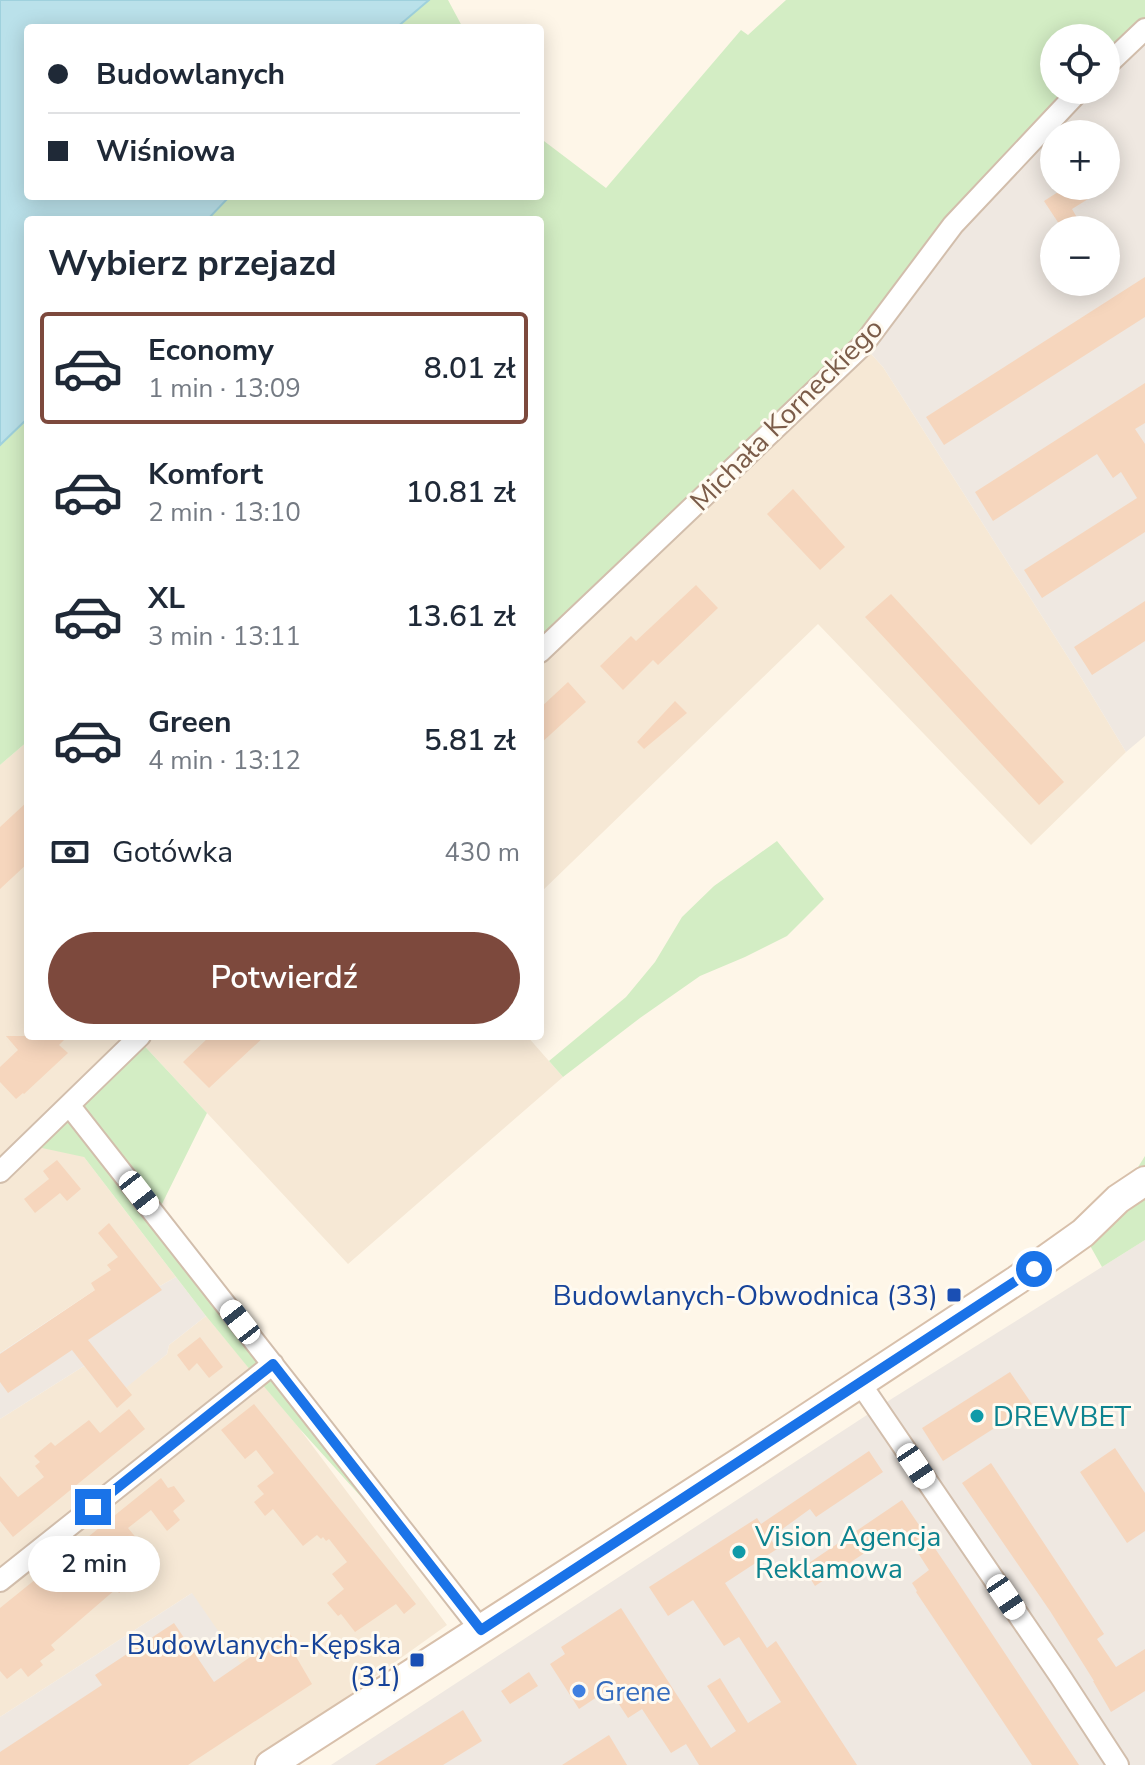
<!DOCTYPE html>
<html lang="pl">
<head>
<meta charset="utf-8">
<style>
	:root { --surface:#fff; --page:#f2f2f3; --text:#1f2937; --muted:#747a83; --line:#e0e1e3; --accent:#7d493d }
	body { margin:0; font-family:"Nunito Sans",sans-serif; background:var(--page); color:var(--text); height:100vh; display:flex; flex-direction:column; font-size:30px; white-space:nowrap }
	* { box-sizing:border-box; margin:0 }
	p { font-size:26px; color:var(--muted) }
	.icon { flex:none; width:44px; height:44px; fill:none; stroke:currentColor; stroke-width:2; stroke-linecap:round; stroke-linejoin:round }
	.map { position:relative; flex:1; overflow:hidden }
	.details { position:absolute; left:24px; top:216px; width:520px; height:824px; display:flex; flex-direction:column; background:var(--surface); border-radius:8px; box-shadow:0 4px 20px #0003 }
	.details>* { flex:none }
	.hud { position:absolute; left:24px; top:24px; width:520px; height:176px; border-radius:8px; box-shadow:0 4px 20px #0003; display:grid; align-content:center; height:176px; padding:0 24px; background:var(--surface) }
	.buttons { position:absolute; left:1040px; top:24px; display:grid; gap:16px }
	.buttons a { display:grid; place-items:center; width:80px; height:80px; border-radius:50%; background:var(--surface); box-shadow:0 4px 20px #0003; font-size:40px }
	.end { position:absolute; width:36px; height:36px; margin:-18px; border:10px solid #1a73e8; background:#fff; box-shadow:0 0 0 4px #fff }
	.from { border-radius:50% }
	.bubble { position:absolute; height:56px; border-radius:28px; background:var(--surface); box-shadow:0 4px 20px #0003; font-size:26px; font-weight:600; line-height:56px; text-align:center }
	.car { position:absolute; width:24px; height:48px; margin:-24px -12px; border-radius:10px; box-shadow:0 0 6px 2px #0007; background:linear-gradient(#fff 24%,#345 0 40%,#fff 0 76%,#345 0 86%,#fff 0) }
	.hud b { display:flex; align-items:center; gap:28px; height:76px; font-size:30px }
	.hud b+b { border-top:2px solid var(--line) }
	.hud i { width:20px; height:20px; background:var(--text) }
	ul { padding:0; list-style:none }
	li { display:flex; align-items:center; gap:24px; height:112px; margin:0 16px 12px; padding:0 8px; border:4px solid transparent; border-radius:8px }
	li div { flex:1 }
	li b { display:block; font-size:30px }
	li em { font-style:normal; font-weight:600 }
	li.on { border-color:var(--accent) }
	li>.icon { width:72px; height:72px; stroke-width:1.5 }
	h2 { padding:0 24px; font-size:36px; line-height:96px }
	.pay { display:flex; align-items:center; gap:20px; height:88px; padding:0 24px; font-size:30px }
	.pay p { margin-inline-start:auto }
	.action { display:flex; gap:16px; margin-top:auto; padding:16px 24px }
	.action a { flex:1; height:92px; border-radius:48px; background:var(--accent); color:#fff; font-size:32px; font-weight:600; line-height:92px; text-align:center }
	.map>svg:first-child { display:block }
</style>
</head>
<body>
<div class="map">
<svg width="1145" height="1765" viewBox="0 0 1145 1765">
	<rect width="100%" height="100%" fill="#fef6e8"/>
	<path fill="#f6e8d5" d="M863,345L883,367L1082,679L1126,752L1031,845L818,624L540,893V652Z
		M28,741V1036H527L563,1077L348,1264L138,1039L84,1157L176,1277L160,1286L116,1276L0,1353V765Z
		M206,1316L299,1428L447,1625L285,1741L261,1765H122L192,1593L0,1717V1419L84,1366L126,1387L167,1354L169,1345Z"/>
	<path fill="#efe8e1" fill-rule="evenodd" d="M1145,29V736L1126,752L1082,679L883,367L863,345L1080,90H1106V66ZM1054,134H1106V186H1054ZM1054,230H1106V282H1054Z
		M1145,1240V1765H331L893,1398Z
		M117,1276L152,1278L160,1286L176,1277L206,1316L169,1345L167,1354L111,1400L84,1366L0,1419V1353Z
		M192,1593L252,1680L0,1765V1717Z"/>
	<path fill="#d3edc4" d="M429,0H448L463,28H396Z
		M786,0H1145V29L1106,66V38H1054V90H1080L863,345L540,652V220H207L230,196H540V138L606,188L741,30L748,35Z
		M28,418V741L0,765V445Z
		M777,841L824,899L787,936L745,957L700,976L640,1018L563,1077L549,1061L626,997L655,962L682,917L714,886Z
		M137,1038L207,1113L156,1216L481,1630L299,1428L256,1377L206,1316L84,1157L28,1145Z
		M1145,1156V1240L1102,1267L1083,1233L1118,1199Z"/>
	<path fill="#bae1ea" stroke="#9fd1dd" stroke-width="2" d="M0,0H429L396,28H28V196H230L207,220H28V418L0,445Z"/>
	<path fill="#f6d6bd" d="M1055,186H1109L1072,209L1079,221L1066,230H1063L1044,201L1058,192Z
		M1145,277V317L944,445L926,417Z
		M1145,383V423L1135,429L1145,444V532L1042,598L1024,570L1137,498L1121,472L1113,478L1097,454L993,521L975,492Z
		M793,489L845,547L820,570L767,514Z
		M696,585L718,608L658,665L653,660L623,690L600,666L631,636L636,641Z
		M891,594L1064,782L1039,805L865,617Z
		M1145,601V641L1092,675L1074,647Z
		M568,682L586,702L540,744V708Z
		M675,701L687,713L644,749L637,742Z
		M28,801V863L0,889V827Z
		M6,1036H68L59,1045L68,1053L24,1094L23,1093L16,1099L0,1082V1067L18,1050Z
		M210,1036H265L209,1088L183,1062Z
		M57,1160L81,1189L67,1201L60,1193L35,1213L24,1199L49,1179L43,1171Z
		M109,1223L162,1290L88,1340L132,1395L117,1408L72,1350L8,1393L0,1382V1354L95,1290L91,1283L111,1270L107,1265L118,1257L98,1233Z
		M200,1337L223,1367L209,1378L197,1363L189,1371L177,1355Z
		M1010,1372L1032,1404L943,1461L922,1428Z
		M254,1404L416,1604L404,1614L396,1604L355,1632L341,1614L338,1616L327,1603L344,1589L332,1574L347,1562L329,1539L326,1541L323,1537L321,1539L317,1535L303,1546L273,1509L265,1516L254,1502L264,1494L257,1486L274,1473L256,1450L245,1459L221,1430Z
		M129,1409L145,1429L13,1537L0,1521V1476L18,1497L44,1477L35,1466L40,1462L34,1456L51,1442L55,1446L89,1420L100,1433Z
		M1115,1448L1145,1493V1531L1127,1543L1080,1472Z
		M869,1451L883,1472L816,1517L810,1509L770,1538L777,1549L725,1583L767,1648L776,1641L857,1765H699L686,1744L671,1753L642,1709L628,1718L609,1689L579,1709L550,1664L565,1654L561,1647L621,1608L711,1748L736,1731L707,1686L720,1678L748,1723L781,1702L739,1637L724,1646L693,1600L668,1616L649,1587L757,1518L761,1524Z
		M991,1463L1104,1634L1097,1639L1116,1667L1145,1649V1691L1111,1712L1093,1681H1094L1050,1611L962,1483Z
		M161,1478L168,1488L174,1486L185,1501L173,1511L180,1520L167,1531L151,1510L128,1528L147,1551L131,1564L141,1575L119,1593L116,1589L51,1645L55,1650L40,1661L43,1665L28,1677L21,1668L7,1679L0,1671V1608Z
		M902,1500L949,1569L1079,1765H1032L916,1592L917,1591L912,1583L929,1570L902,1528L815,1586L803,1567Z
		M174,1623L214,1682L288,1631L297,1644L291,1648L312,1684L188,1765H0V1752L102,1685L95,1675Z
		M529,1672L538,1686L510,1704L501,1691Z
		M463,1710L482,1741L443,1765H375Z
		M609,1735L627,1765H562Z"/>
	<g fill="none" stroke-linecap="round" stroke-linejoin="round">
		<defs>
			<path id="minor" d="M1106,66L1145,29
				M540,652L863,345L953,225L1080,90
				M69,1105L481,1630
				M0,1172L140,1036
				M860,1383L1060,1676L1118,1765
				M0,1581L273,1364"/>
			<path id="secondary" d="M270,1765L748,1457L1017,1280L1083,1233L1118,1199L1145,1181"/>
		</defs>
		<use href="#minor" stroke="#d2beac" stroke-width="24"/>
		<use href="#secondary" stroke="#d8c0ab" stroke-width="32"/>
		<use href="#minor" stroke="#fff" stroke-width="20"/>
		<use href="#secondary" stroke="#fff" stroke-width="28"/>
	</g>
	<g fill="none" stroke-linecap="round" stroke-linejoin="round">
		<path stroke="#1a73e8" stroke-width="10" d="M93,1507L273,1364L481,1630L1034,1269"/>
	</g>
	<g fill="#1a4fb4" stroke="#fffaf0" stroke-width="3">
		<rect x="946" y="1287" width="16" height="16" rx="4"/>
		<rect x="409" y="1652" width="16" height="16" rx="4"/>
	</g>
	<g fill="#0f9aa8" stroke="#fffaf0" stroke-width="3">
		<circle cx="977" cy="1416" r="8"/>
		<circle cx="739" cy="1552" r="8"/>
	</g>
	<circle fill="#3f7fe0" stroke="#fffaf0" stroke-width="3" cx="579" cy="1691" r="8"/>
	<g text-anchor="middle" stroke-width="6" stroke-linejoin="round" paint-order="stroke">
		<g font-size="28" fill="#7b5c49" stroke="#fffaf0">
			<text transform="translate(786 414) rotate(-45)" y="10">Michała Korneckiego</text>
		</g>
		<g font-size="28" fill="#164399" stroke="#fffaf0" text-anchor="end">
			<text x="938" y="1305">Budowlanych-Obwodnica (33)</text>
			<text x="401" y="1654">Budowlanych-Kępska<tspan x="401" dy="32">(31)</tspan></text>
		</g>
		<g font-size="28" fill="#0d838f" stroke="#fffaf0" text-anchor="start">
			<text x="993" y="1426">DREWBET</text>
			<text x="755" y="1546">Vision Agencja<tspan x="755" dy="32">Reklamowa</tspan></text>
		</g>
		<g font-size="28" fill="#366cbe" stroke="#fffaf0" text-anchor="start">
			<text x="595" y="1701">Grene</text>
		</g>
	</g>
</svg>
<div class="buttons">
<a><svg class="icon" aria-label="locate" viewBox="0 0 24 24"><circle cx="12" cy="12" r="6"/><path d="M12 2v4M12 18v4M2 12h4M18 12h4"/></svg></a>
<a>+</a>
<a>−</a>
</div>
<i class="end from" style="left:1034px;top:1269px"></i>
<i class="end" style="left:93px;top:1507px"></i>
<div class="bubble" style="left:28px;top:1536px;width:132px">2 min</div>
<i class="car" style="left:139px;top:1193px;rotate:142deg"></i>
<i class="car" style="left:240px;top:1322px;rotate:322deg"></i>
<i class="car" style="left:916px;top:1466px;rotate:146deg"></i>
<i class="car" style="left:1006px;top:1597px;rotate:146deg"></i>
<div class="hud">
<b><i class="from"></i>Budowlanych</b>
<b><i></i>Wiśniowa</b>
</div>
<section class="details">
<h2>Wybierz przejazd</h2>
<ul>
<li class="on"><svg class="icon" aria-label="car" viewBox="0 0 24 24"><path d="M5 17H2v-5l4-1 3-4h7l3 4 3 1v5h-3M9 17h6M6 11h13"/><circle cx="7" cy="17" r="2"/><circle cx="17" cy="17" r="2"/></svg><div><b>Economy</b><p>1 min · 13:09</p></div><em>8.01 zł</em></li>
<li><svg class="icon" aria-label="car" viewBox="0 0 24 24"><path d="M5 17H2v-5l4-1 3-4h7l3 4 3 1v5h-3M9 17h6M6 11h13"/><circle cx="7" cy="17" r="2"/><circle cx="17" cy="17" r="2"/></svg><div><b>Komfort</b><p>2 min · 13:10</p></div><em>10.81 zł</em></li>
<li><svg class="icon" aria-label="car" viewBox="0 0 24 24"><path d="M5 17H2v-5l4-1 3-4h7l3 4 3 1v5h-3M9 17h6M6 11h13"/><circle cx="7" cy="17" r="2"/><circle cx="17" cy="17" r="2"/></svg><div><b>XL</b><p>3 min · 13:11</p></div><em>13.61 zł</em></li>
<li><svg class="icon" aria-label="car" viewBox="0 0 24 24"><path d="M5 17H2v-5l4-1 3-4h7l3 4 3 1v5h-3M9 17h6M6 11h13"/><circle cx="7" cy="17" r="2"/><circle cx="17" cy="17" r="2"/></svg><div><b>Green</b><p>4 min · 13:12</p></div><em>5.81 zł</em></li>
</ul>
<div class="pay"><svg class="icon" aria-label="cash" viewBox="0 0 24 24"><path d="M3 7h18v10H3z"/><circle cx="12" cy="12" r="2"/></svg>Gotówka<p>430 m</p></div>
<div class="action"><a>Potwierdź</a></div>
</section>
</div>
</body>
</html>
